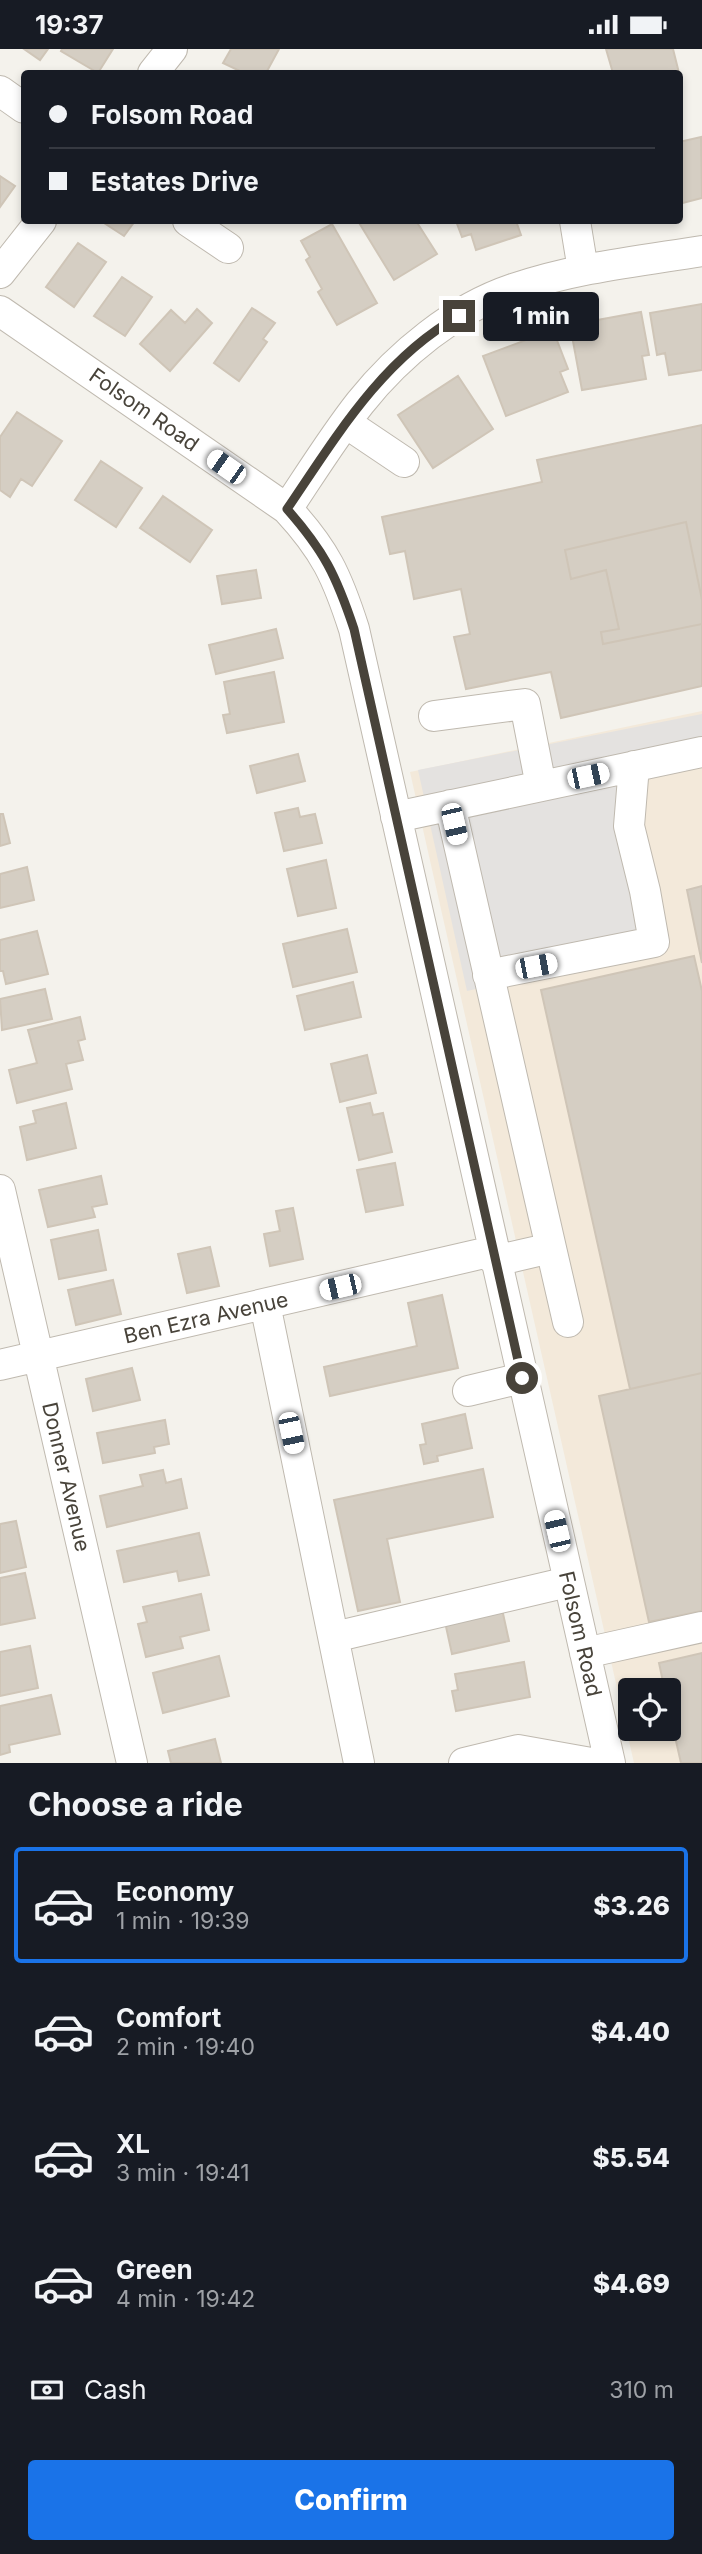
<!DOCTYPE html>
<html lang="en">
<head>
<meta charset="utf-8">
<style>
	:root { --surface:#171b24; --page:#20242c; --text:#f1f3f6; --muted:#9ea1a6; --line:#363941; --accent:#1a73e8 }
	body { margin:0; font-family:Inter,sans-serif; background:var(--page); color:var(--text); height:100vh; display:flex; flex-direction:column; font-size:26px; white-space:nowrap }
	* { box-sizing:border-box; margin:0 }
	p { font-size:23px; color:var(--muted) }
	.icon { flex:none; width:38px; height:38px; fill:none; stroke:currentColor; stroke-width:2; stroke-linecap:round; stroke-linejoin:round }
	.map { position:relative; height:1714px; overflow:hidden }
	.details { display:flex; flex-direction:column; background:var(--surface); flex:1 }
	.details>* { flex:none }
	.hud { position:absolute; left:21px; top:21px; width:662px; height:154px; border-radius:7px; box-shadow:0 4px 10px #0003; display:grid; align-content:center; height:154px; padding:0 28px; background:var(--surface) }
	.fabs { position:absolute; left:618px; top:1629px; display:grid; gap:14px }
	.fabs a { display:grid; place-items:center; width:63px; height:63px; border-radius:7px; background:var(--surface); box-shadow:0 4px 10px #0003; font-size:35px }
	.end { position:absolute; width:32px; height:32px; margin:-16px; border:9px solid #48433a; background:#fff; box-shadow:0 0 0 4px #fff }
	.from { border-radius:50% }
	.bubble { position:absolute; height:49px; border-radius:7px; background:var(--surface); box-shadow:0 4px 10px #0003; font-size:23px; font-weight:800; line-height:49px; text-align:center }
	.car { position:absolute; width:21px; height:42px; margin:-21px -10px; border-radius:9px; box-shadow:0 0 5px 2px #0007; background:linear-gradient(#fff 24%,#345 0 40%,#fff 0 76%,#345 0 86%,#fff 0) }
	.hud b { display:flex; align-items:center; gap:24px; height:66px; font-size:26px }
	.hud b+b { border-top:2px solid var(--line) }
	.hud i { width:18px; height:18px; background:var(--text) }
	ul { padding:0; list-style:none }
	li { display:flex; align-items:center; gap:21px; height:116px; margin:0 14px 10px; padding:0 14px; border:4px solid transparent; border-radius:7px }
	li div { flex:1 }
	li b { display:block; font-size:26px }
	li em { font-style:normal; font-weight:800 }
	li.current { border-color:var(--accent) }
	li>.icon { width:63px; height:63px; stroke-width:1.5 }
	h2 { padding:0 28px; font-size:32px; line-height:84px }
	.pay { display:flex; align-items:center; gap:18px; height:77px; padding:0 28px; font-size:26px }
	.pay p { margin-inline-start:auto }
	.cta { display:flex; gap:14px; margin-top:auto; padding:14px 28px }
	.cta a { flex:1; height:80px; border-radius:7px; background:var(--accent); color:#fff; font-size:28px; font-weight:800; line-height:80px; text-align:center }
	.status { display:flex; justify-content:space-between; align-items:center; height:49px; padding:0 35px; background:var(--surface); direction:ltr }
	.status svg { height:19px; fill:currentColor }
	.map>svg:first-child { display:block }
</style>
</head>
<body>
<div class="status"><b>19:37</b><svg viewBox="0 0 49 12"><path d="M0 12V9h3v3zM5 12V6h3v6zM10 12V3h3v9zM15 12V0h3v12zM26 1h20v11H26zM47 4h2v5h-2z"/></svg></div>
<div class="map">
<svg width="702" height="1714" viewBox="0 0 702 1714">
	<rect width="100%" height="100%" fill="#f4f2ec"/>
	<path fill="#f3e9da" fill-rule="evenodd" d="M702,662V1714H634L410,723ZM630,1642H668V1680H630Z"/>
	<path fill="#e4e2e0" d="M702,665V718L620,733L667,898L467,942L418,721Z"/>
	<path fill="#d5cec3" stroke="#cfc5b7" stroke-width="2" d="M24,0H48L40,11Z
		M62,0H113L98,24L61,2Z
		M231,0H279L266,24H244L223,14Z
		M606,0H673L679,24H613Z
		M701,88L702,149L679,155V93Z
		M0,127L15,137L0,158Z
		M101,172H135L124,187Z
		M358,172H416L437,205L394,231Z
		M456,172H516L521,186L476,201L471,185L462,188Z
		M332,175L377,254L337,276L318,243L322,240L306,211L310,208L301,192Z
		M78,194L106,213L74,258L46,238Z
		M122,228L152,248L125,287L94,267Z
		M702,255V321L669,326L665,304L657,306L650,264Z
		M252,259L275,274L263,290L267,293L239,332L214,314Z
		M197,260L212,274L170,322L140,295L171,261L185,274Z
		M641,263L649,306L642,307L646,330L582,341L570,276Z
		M553,281L568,320L560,323L568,343L506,367L483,307Z
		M458,327L493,380L433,419L398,366Z
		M17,363L62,392L32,437L21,430L10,448L0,441V388Z
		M702,376V551L686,473L565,501L571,530L606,521L619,580L601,583L603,595L702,575V637L561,669L551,623L466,640L454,588L470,585L461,540L414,550L405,502L390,505L382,468L542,433L537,411Z
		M702,376V637L561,669L551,623L466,640L454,588L470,585L461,540L414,550L405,502L390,505L382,468L542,433L537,411Z
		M101,412L142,439L116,478L75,451Z
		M163,447L212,481L190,513L140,479Z
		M256,521L261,549L222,555L217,527Z
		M276,580L283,609L216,625L209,596Z
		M274,623L284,673L227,684L223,666L230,665L224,633Z
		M298,705L305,732L257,744L250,717Z
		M298,759L300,768L315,765L322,794L284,802L275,764Z
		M0,765H3L10,794L0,797Z
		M326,811L336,859L298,867L287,820Z
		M27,818L34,851L0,859V825Z
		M702,837V914L687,841Z
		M347,880L357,923L293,938L283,895Z
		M37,882L48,925L6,935L3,922H0V891Z
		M694,907L702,942V1324L630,1340L541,941Z
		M353,933L361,968L305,981L297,947Z
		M45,940L52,970L2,981L0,950Z
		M80,968L85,990L78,992L83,1011L66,1015L72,1040L17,1054L9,1021L37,1014L28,981Z
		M367,1006L376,1044L340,1053L331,1015Z
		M66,1054L76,1099L27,1111L20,1078L36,1074L33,1062Z
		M370,1054L373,1066L383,1064L392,1103L359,1111L347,1059Z
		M395,1114L403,1156L366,1163L357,1121Z
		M101,1127L107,1155L92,1158L95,1168L48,1178L39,1141Z
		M293,1159L303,1210L270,1217L264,1185L280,1182L276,1162Z
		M98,1181L106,1221L59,1230L51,1191Z
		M210,1198L219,1237L187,1244L178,1205Z
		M113,1231L121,1265L76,1276L68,1241Z
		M442,1246L458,1319L330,1347L324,1318L417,1297L408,1254Z
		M132,1319L140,1351L93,1362L86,1330Z
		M702,1324V1562L649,1573L599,1347Z
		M465,1365L472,1399L437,1407L438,1412L424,1415L420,1396L426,1395L422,1375Z
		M165,1371L169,1395L154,1398L155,1404L103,1414L97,1384Z
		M483,1420L493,1468L387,1490L400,1553L358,1562L334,1451Z
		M163,1421L166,1434L181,1430L187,1459L107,1478L100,1447L143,1437L140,1426Z
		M16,1472L26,1518L0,1524V1475Z
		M199,1484L209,1526L179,1532L177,1522L124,1533L117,1502Z
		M25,1524L35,1569L0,1576V1529Z
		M201,1545L209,1581L180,1588L183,1599L146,1608L138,1575L147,1573L143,1558Z
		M502,1560L509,1592L452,1605L445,1573Z
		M30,1597L38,1639L0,1647V1603Z
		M702,1604V1714H681L668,1657V1642H665L659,1614Z
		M219,1607L229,1647L163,1664L153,1624Z
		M524,1613L530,1648L456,1662L452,1642L458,1641L455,1625Z
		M51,1646L60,1685L9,1696L10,1703L0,1706V1657Z
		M215,1690L221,1714H171L168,1702Z"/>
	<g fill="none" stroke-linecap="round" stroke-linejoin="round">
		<defs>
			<path id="minor" d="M153,24L172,0
				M0,42L24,59
				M188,172L228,199
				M575,172L583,221
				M0,224L41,172
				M0,262L287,460C325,501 337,527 354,580L610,1714
				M346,374L404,413
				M287,460C311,424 334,387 360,354C399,305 454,260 513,240C574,219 639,212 702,202
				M434,667L525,655L541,737
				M450,756L551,1199L495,1212
				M396,768L702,703
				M488,926L654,893L645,842L629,777L634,717
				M0,1141L132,1714
				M551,1199L568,1273
				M265,1255L359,1714
				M0,1316L493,1202
				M468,1342L522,1329
				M334,1588L568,1533
				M585,1604L702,1578
				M464,1714L518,1701L591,1714"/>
		</defs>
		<use href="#minor" stroke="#bfb9af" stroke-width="32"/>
		<use href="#minor" stroke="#fff" stroke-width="30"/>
	</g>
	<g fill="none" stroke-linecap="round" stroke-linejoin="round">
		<path stroke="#48433a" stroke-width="9" d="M459,267C382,310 336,388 287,460C324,502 336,526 354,580L522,1329"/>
	</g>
	<g text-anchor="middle" stroke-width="6" stroke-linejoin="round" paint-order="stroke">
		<g font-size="21" fill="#48433a" stroke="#fff">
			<text transform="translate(144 361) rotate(35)" y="7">Folsom Road</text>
			<text transform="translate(206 1269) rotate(-13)" y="7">Ben Ezra Avenue</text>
			<text transform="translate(66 1428) rotate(77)" y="7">Donner Avenue</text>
			<text transform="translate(580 1585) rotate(77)" y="7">Folsom Road</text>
		</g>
	</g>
</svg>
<div class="fabs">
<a><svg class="icon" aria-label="locate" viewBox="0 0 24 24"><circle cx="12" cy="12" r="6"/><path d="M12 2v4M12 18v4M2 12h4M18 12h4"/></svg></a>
</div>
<i class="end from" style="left:522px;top:1329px"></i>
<i class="end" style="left:459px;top:267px"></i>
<div class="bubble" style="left:483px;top:243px;width:116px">1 min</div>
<i class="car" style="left:226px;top:418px;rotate:305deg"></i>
<i class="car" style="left:588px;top:727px;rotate:78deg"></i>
<i class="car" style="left:454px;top:775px;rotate:167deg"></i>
<i class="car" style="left:536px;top:917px;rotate:79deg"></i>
<i class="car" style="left:340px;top:1238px;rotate:257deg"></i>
<i class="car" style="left:291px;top:1384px;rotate:168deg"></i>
<i class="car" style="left:557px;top:1482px;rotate:347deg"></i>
<div class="hud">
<b><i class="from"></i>Folsom Road</b>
<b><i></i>Estates Drive</b>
</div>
</div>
<section class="details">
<h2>Choose a ride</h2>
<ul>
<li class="current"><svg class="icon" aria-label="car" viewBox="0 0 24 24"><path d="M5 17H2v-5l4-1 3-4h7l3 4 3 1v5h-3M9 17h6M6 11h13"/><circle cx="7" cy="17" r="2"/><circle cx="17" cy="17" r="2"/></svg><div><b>Economy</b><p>1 min · 19:39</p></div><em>$3.26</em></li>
<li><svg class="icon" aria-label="car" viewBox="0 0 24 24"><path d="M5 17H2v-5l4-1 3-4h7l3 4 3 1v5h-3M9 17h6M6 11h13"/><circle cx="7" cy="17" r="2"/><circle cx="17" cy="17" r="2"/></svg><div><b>Comfort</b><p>2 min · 19:40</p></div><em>$4.40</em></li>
<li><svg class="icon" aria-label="car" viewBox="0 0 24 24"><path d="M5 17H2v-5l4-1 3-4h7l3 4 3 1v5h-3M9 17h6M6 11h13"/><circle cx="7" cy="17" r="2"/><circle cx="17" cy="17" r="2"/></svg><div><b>XL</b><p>3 min · 19:41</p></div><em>$5.54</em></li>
<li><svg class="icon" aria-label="car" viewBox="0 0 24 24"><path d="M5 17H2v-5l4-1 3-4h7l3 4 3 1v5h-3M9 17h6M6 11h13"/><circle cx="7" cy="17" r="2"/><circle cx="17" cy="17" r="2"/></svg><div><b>Green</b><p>4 min · 19:42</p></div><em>$4.69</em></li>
</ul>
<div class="pay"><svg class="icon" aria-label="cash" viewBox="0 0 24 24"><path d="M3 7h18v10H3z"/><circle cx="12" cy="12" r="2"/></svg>Cash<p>310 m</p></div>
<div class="cta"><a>Confirm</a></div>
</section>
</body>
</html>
